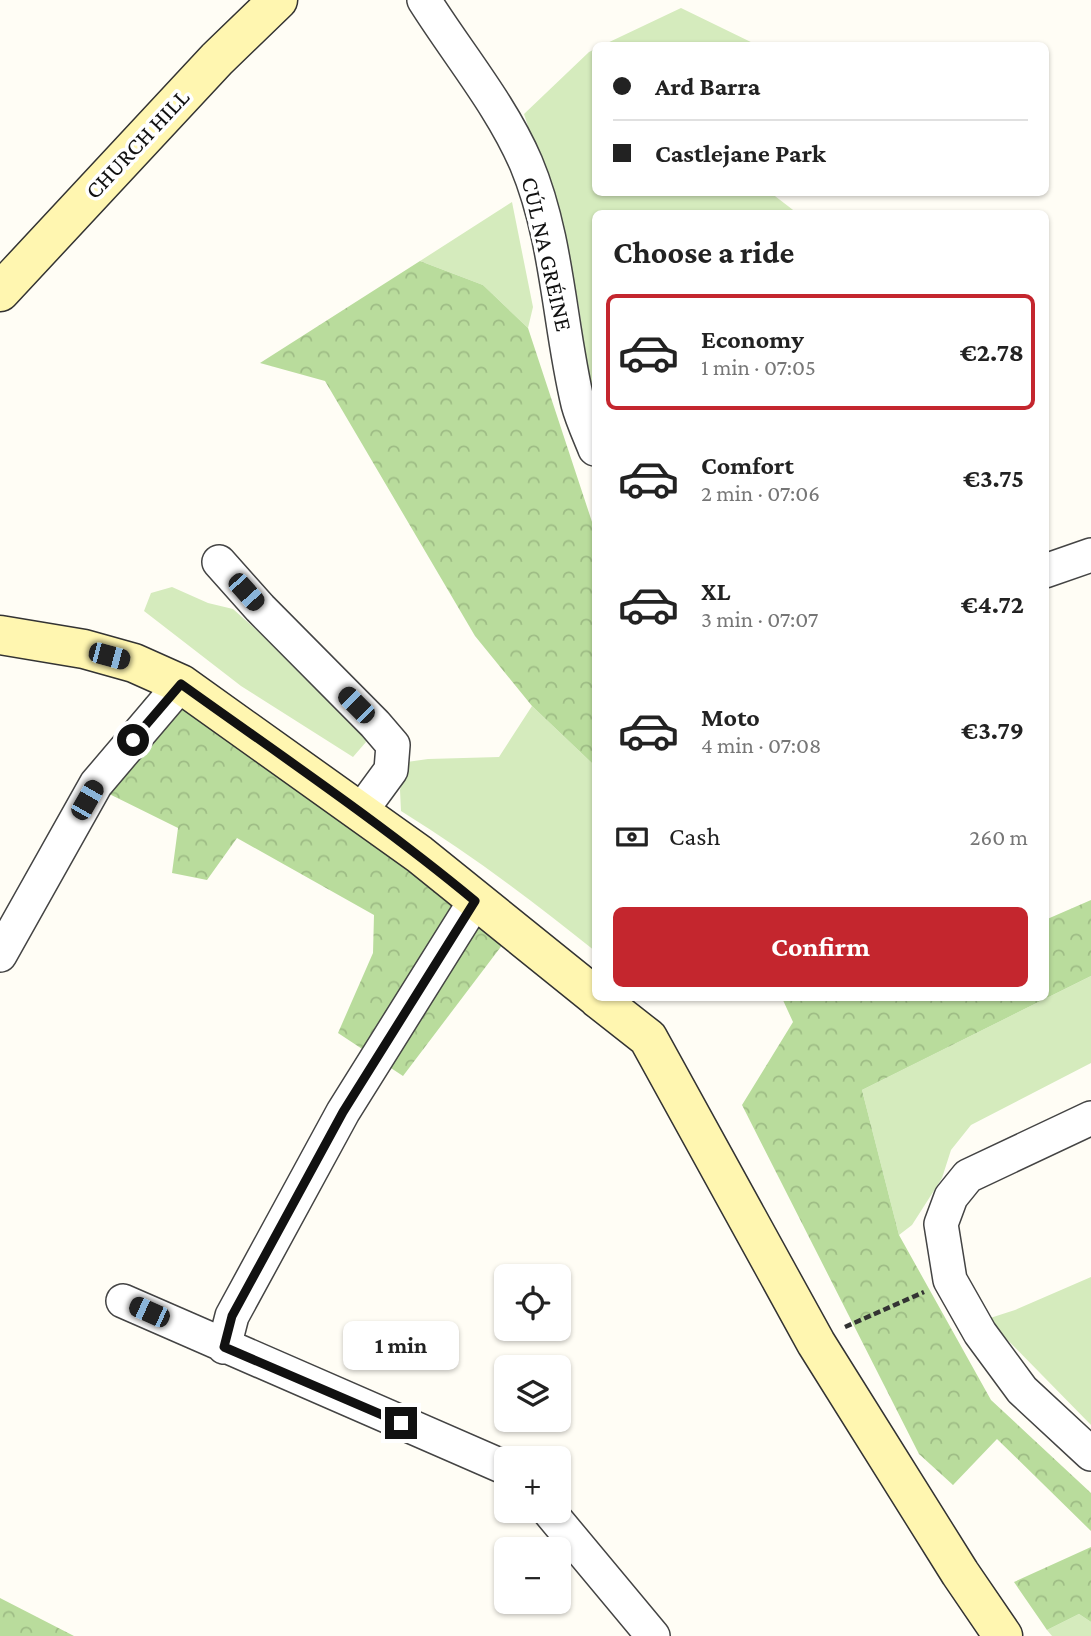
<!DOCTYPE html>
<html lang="en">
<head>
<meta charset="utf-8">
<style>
	:root { --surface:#fff; --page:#f2f2f2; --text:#222; --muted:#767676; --line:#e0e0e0; --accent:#c4262e }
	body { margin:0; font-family:"Crimson Pro",serif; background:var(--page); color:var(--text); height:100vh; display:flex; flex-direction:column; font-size:26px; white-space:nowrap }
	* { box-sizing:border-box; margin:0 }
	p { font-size:23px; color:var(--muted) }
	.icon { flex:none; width:38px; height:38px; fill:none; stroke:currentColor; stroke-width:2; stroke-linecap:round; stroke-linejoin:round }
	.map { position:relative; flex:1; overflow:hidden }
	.panel { position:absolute; left:592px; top:210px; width:457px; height:791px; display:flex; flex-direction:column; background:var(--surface); border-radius:10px; box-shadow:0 2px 5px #0004 }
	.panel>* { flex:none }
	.banner { position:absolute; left:592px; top:42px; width:457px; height:154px; border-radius:10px; box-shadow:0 2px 5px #0004; display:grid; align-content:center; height:154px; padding:0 21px; background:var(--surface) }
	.fabs { position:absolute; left:494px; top:1264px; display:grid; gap:14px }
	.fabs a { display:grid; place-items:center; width:77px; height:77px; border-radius:10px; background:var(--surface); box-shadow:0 2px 5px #0004; font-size:35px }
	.end { position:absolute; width:32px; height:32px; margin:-16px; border:9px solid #111; background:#fff; box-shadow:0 0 0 4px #fff }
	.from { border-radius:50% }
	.bubble { position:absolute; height:49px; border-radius:10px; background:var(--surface); box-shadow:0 2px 5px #0004; font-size:23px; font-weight:700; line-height:49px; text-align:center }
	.car { position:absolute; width:21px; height:42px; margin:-21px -10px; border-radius:9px; box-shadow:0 0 5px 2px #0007; background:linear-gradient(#222 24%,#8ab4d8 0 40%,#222 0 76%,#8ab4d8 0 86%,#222 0) }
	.banner b { display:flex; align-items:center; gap:24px; height:66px; font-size:26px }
	.banner b+b { border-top:2px solid var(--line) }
	.banner i { width:18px; height:18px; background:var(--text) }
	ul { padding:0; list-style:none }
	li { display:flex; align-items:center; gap:21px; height:116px; margin:0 14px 10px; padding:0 7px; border:4px solid transparent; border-radius:10px }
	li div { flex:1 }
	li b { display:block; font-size:26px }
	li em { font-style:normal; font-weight:700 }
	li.current { border-color:var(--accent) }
	li>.icon { width:63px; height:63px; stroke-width:1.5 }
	h2 { padding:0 21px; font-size:32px; line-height:84px }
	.pay { display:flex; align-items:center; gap:18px; height:77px; padding:0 21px; font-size:26px }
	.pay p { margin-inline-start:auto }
	.primary-button { display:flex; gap:14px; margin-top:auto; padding:14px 21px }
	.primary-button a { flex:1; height:80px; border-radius:10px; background:var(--accent); color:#fff; font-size:28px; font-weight:700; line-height:80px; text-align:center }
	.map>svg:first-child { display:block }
</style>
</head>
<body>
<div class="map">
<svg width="1091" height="1636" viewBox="0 0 1091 1636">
	<defs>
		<pattern id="forest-crowns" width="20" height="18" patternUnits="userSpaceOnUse" patternTransform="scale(1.75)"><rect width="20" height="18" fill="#b9dc9c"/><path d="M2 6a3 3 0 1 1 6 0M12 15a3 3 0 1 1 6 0" fill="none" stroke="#9ebc85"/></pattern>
	</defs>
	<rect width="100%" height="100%" fill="#fffdf5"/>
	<path fill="#d5ebbd" d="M681,8L757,45H603Z
		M595,49V192L771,193L797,213L595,214V409C586,375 584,342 579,307C567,241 545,178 524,114L589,52Z
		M512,202L533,307L528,328L483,285L420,261Z
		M172,587L208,603L233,609L358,721L366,742L353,757L241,686L144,611L151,593Z
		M532,706L595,766V951C533,901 469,853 401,811L400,790L407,762L428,759L499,757Z
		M1091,976V1063L971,1125L951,1150L942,1178L912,1225L899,1235L862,1090Z
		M1091,1277V1425L987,1319L1015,1310Z
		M1079,1614L1091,1622V1636H1052L1047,1630Z"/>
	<path fill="url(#forest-crowns)" d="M420,261L483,285L528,328L595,531V766L532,706L475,636L325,381L260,363Z
		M146,697L198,712L506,940L403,1076L338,1033L373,953L374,915L237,838L207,880L172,873L178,828L85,782Z
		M1091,900V976L862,1090L899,1235L991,1400L1091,1493V1531L997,1439L953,1485L919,1454L742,1105L793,1022L782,998H1045V920Z
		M1091,1547V1622L1079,1614L1047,1630L1014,1582Z
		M0,1598L74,1636H0Z"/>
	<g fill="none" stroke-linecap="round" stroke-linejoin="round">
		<defs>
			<path id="street" d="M424,0C458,54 501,105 526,163C558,239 559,325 578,404C582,419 589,434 595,449
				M219,562L260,608L375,724L393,745L391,770L361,811
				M1045,571L1091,555
				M0,955L96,784L181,684
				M1091,1118L968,1176L951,1197L941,1224L950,1280L980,1333L1022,1390L1091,1454
				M123,1301L506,1468
				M224,1347L232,1316L343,1112L475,901
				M548,1510L653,1636"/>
			<path id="secondary" d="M0,292L217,59L278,0
				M0,635L84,649L134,663L181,684L419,854L595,996
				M597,998L648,1038L816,1343L960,1573L1003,1636"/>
		</defs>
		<use href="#street" stroke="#444" stroke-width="36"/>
		<use href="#secondary" stroke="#333" stroke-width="41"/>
		<path stroke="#333" stroke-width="4.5" stroke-dasharray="7 3.5" stroke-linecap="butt" d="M845,1327L924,1292"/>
		<use href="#street" stroke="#fff" stroke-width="33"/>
		<use href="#secondary" stroke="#fff6b0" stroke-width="38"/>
	</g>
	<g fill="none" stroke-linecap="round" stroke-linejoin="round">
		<path stroke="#111" stroke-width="9" d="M133,740L181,684C280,755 381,823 475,901L343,1112L232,1316L224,1347L401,1423"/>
	</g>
	<g text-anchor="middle" stroke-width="7" stroke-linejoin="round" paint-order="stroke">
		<g font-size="24" fill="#111" stroke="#fff">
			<text transform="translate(137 144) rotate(-47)" y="8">CHURCH HILL</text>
			<text transform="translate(547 254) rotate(77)" y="8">CÚL NA GRÉINE</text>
		</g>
	</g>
</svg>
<div class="fabs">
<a><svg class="icon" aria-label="locate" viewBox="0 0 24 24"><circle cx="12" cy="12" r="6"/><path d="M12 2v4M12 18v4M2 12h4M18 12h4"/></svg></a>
<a><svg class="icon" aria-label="layers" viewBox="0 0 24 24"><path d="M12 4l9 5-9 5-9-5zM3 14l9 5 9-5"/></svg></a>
<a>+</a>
<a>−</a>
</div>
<i class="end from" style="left:133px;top:740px"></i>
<i class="end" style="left:401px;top:1423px"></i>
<div class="bubble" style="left:343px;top:1321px;width:116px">1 min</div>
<i class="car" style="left:246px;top:592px;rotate:138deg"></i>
<i class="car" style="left:109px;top:656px;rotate:105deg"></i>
<i class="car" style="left:356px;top:705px;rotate:315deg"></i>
<i class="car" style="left:87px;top:800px;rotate:30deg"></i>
<i class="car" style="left:149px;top:1312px;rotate:294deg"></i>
<div class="banner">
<b><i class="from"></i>Ard Barra</b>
<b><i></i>Castlejane Park</b>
</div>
<section class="panel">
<h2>Choose a ride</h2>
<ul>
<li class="current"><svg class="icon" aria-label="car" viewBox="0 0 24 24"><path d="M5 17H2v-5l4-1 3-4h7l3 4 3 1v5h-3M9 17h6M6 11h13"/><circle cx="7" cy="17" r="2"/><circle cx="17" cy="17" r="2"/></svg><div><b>Economy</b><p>1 min · 07:05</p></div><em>€2.78</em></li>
<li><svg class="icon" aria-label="car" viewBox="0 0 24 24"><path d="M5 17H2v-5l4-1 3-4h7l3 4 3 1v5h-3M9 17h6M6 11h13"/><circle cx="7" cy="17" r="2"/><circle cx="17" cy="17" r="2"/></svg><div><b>Comfort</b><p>2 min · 07:06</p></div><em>€3.75</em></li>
<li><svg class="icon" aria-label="car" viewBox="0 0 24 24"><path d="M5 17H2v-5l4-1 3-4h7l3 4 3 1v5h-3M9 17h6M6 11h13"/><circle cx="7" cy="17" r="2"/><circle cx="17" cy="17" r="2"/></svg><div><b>XL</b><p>3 min · 07:07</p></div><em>€4.72</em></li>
<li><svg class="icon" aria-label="car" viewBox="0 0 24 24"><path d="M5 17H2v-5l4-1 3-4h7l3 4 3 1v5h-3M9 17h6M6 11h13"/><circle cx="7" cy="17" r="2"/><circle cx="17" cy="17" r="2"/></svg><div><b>Moto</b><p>4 min · 07:08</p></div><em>€3.79</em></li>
</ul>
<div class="pay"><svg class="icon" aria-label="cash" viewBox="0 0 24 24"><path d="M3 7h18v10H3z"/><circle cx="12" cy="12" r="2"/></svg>Cash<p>260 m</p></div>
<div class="primary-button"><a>Confirm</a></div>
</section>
</div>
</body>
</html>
